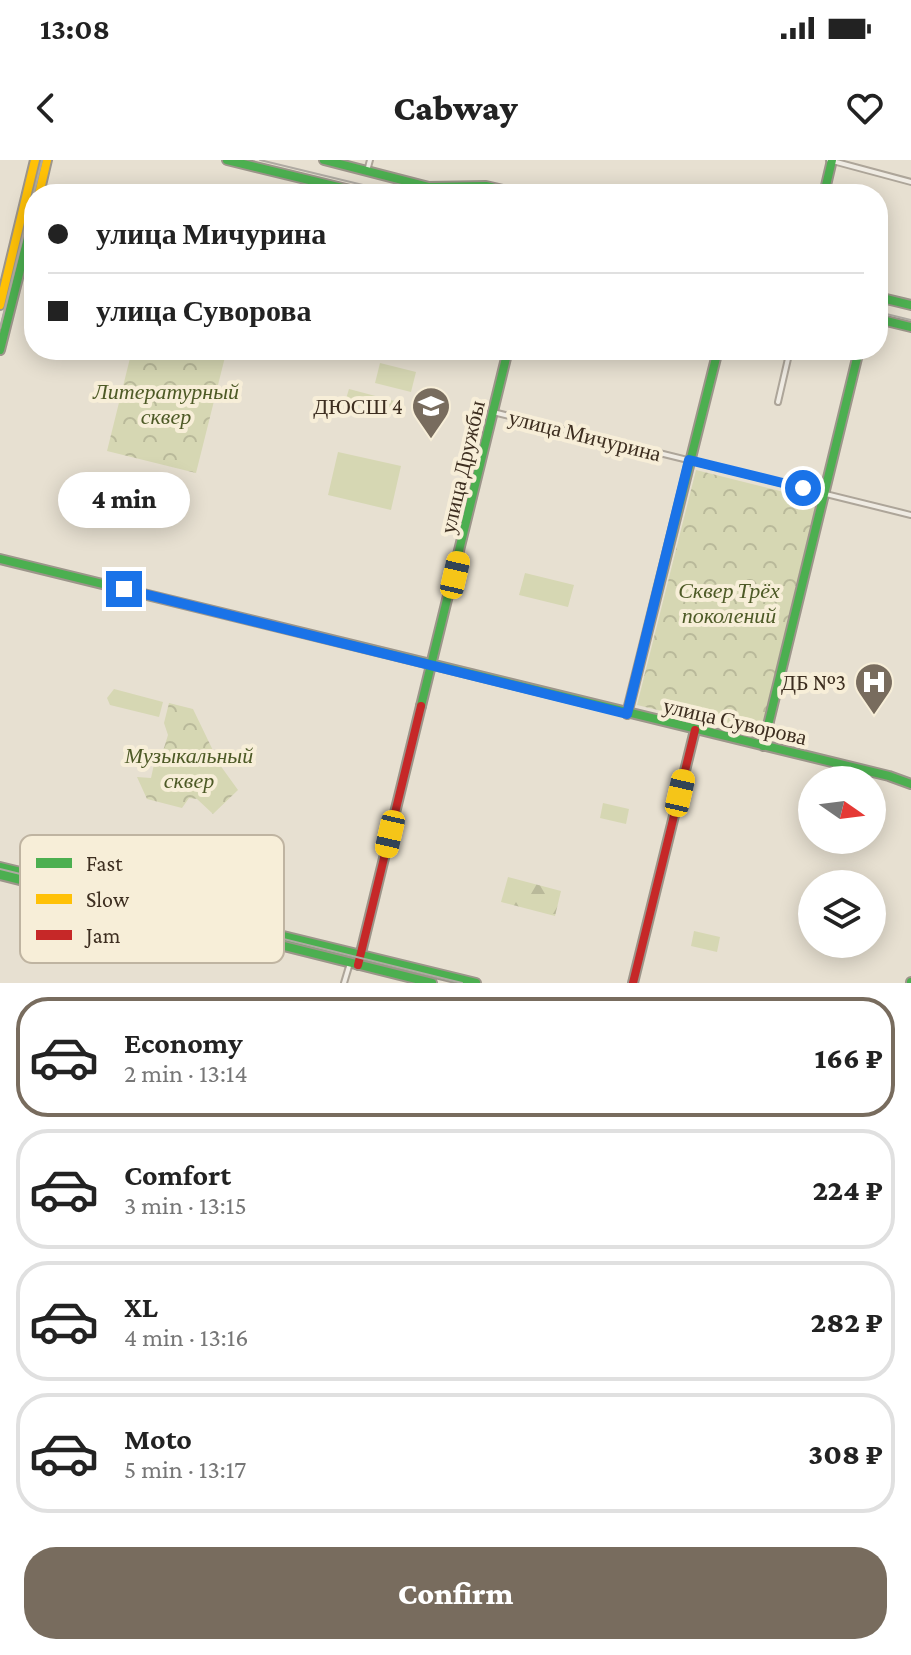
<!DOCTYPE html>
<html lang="en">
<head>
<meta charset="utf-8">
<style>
	:root { --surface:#fff; --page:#f2f2f2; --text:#222; --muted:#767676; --line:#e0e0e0; --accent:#786c5e }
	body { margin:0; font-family:"Crimson Pro",serif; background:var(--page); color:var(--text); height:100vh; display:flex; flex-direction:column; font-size:30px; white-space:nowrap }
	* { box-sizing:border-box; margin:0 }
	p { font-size:26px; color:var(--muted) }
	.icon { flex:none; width:44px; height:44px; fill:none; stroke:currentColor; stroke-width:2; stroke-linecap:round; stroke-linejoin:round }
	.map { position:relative; height:823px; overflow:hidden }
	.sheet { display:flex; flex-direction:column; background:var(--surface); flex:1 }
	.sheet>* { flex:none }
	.guide { position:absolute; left:24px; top:24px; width:864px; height:176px; border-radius:32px; box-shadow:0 4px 20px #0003; display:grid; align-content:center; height:176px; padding:0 24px; background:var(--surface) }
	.needle { width:52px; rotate:104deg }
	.tools { position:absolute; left:798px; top:606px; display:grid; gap:16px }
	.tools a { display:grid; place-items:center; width:88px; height:88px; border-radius:50%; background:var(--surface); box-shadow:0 4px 20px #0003; font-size:40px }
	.end { position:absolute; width:36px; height:36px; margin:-18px; border:10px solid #1a73e8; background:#fff; box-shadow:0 0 0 4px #fff }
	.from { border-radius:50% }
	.bubble { position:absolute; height:56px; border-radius:28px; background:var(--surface); box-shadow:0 4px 20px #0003; font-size:26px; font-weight:800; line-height:56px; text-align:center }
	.car { position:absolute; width:24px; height:48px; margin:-24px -12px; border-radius:10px; box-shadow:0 0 6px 2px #0007; background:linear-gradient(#f5c518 24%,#345 0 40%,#f5c518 0 76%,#345 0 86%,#f5c518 0) }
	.guide b { display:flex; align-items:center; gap:28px; height:76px; font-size:30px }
	.guide b+b { border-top:2px solid var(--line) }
	.guide i { width:20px; height:20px; background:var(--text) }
	ul { padding:14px 0 0; list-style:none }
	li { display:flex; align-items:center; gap:24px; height:120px; margin:0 16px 12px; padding:0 8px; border:4px solid var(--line); border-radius:32px }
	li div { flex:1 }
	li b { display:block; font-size:30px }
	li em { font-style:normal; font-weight:800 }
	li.selected { border-color:var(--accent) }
	li>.icon { width:72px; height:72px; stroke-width:1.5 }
	.primary-button { display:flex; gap:16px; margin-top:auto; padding:16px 24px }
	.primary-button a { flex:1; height:92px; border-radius:32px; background:var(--accent); color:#fff; font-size:32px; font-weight:800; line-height:92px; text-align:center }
	.status { display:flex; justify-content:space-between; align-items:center; height:56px; padding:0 40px; background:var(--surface); direction:ltr }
	.status svg { height:22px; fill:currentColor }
	header { display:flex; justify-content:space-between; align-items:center; height:104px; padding:0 24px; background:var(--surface); font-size:36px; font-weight:800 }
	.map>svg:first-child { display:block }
</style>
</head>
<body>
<div class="status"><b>13:08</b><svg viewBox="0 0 49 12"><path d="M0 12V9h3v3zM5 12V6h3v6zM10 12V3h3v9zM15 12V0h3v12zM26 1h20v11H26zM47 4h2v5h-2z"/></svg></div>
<header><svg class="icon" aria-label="back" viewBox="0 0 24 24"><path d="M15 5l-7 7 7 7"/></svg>Cabway<svg class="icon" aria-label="heart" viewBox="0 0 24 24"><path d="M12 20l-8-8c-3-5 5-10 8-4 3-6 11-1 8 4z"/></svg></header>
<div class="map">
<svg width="911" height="823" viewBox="0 0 911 823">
	<defs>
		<pattern id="forest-firs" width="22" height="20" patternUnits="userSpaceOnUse" patternTransform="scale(2)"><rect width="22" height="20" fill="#d6d7b3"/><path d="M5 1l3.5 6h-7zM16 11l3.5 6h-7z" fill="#b9b99a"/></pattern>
		<pattern id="park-crowns" width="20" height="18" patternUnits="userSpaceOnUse" patternTransform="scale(2)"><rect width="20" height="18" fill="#d6d7b3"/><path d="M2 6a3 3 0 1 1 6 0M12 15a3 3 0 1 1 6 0" fill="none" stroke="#b9b99a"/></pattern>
	</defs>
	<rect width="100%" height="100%" fill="#e7e0d1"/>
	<path fill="url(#forest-firs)" d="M508,717L561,731L555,756L501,742Z"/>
	<path fill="url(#park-crowns)" d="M132,190H196L225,197L196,313L107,291Z
		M696,310L820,341L762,575L637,545Z
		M169,543L193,549L220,605L238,630L213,654L197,639L189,638L182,648L147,639L137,617L151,618L155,600L164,588L168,575L164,563Z"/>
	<path fill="#d6d7b3" d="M380,203L416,212L411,232L375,223Z
		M349,229L402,243L405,246L403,257L345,242Z
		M338,292L401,306L391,350L328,335Z
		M78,317L101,323L99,335L73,330L74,319Z
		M525,413L574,425L568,447L519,435Z
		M114,529L163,542L159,557L110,545L107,538Z
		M603,643L629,649L626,664L600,658Z
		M694,771L720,777L717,792L691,786Z"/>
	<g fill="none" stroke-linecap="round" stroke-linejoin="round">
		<defs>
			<path id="street" d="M829,0L911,22
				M367,11L370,0
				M778,242L790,190
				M493,252L911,355
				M344,823L350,803"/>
			<path id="fast" d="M227,0L367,34
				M324,0L429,27L486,26L520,34
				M824,34L832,0
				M878,137L911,145
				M878,159L911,167
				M0,190L34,54
				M0,399L889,616L911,624
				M421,546L508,190
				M627,554L718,190
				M763,586L859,190
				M0,707L476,823
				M0,715L432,823
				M911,822V823"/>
			<path id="slow" d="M39,34L47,0
				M0,145L35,0"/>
			<path id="jam" d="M358,805L421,546
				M633,823L695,570"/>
		</defs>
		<use href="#street" stroke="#ada599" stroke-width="8"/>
		<use href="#fast" stroke="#9c958a" stroke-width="12"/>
		<use href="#slow" stroke="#9c958a" stroke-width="12"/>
		<use href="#jam" stroke="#9c958a" stroke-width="12"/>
		<use href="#street" stroke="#efebe3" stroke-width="4"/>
		<use href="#fast" stroke="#4caf50" stroke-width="8"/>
		<use href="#slow" stroke="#ffc107" stroke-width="8"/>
		<use href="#jam" stroke="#c62828" stroke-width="8"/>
		<path stroke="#afaaa2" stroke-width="2" d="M260,0L400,34
			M472,34H503
			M878,152L911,160
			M0,168L42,0
			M0,709L462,823"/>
	</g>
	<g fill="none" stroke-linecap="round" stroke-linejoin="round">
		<path stroke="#1a73e8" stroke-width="10" d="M124,429L627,554L689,300L803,328"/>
	</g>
	<defs>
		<symbol id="university-pin" viewBox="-11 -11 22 30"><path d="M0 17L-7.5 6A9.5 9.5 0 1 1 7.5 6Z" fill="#786c5e" stroke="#f7eed8"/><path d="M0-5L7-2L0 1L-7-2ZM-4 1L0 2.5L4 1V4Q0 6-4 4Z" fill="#fff"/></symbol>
		<symbol id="hospital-pin" viewBox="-11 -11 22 30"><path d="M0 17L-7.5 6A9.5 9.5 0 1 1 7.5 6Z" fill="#786c5e" stroke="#f7eed8"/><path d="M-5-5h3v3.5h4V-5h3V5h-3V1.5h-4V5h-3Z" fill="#fff"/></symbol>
	</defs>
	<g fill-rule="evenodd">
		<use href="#university-pin" x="409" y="224" width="44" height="60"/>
		<use href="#hospital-pin" x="852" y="500" width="44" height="60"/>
	</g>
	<g text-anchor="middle" stroke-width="8" stroke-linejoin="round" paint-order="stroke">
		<g font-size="22" font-style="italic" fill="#4d5a26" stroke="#f7eed8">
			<text x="166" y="239">Литературный<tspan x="166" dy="25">сквер</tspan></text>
			<text x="729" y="438">Сквер Трёх<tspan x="729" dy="25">поколений</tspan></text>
			<text x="189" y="603">Музыкальный<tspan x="189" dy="25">сквер</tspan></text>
		</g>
		<g font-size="22" fill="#3d2e20" stroke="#f7eed8" text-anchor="end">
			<text x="403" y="254">ДЮСШ 4</text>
			<text x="846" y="530">ДБ №3</text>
		</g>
		<g font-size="22" fill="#3d2e20" stroke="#f7eed8">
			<text transform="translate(585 275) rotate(14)" y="8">улица Мичурина</text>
			<text transform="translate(462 307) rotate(-77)" y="8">улица Дружбы</text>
			<text transform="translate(735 561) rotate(13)" y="8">улица Суворова</text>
		</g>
	</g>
	<rect x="20" y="675" width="264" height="128" rx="12" fill="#f7eed8" stroke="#bfb4a1" stroke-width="2"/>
	<rect x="36" y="698" width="36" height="10" fill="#4caf50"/>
	<rect x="36" y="734" width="36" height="10" fill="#ffc107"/>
	<rect x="36" y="770" width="36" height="10" fill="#c62828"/>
	<g font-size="22" fill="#3d2e20">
		<text x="86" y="711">Fast</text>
		<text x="86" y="747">Slow</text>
		<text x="86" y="783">Jam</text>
	</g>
</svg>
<div class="tools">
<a><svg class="needle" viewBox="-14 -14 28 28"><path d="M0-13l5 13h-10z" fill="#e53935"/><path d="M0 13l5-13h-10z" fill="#767676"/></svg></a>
<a><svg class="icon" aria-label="layers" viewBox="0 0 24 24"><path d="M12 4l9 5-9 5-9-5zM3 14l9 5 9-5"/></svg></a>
</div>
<i class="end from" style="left:803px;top:328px"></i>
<i class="end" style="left:124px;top:429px"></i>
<div class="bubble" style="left:58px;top:312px;width:132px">4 min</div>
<i class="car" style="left:455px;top:415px;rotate:13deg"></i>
<i class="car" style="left:680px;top:633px;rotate:13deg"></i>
<i class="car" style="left:390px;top:674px;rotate:193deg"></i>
<div class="guide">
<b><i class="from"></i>улица Мичурина</b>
<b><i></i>улица Суворова</b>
</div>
</div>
<section class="sheet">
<ul>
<li class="selected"><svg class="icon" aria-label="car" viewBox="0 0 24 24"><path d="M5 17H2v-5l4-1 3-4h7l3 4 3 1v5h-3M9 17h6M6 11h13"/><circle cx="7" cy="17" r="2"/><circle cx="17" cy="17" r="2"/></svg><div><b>Economy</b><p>2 min · 13:14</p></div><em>166 ₽</em></li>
<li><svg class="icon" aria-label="car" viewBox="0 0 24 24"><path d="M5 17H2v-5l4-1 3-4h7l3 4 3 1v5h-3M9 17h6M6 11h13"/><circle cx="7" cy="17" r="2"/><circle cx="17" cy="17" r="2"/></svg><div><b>Comfort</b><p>3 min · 13:15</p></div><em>224 ₽</em></li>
<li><svg class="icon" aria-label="car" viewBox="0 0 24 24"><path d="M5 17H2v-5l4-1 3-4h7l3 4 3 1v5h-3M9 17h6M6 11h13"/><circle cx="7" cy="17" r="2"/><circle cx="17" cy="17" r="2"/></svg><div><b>XL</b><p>4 min · 13:16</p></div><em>282 ₽</em></li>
<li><svg class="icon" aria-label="car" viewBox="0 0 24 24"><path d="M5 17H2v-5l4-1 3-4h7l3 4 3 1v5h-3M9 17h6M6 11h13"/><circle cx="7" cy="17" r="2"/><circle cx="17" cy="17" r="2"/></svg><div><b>Moto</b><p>5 min · 13:17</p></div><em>308 ₽</em></li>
</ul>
<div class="primary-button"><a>Confirm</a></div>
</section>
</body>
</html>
